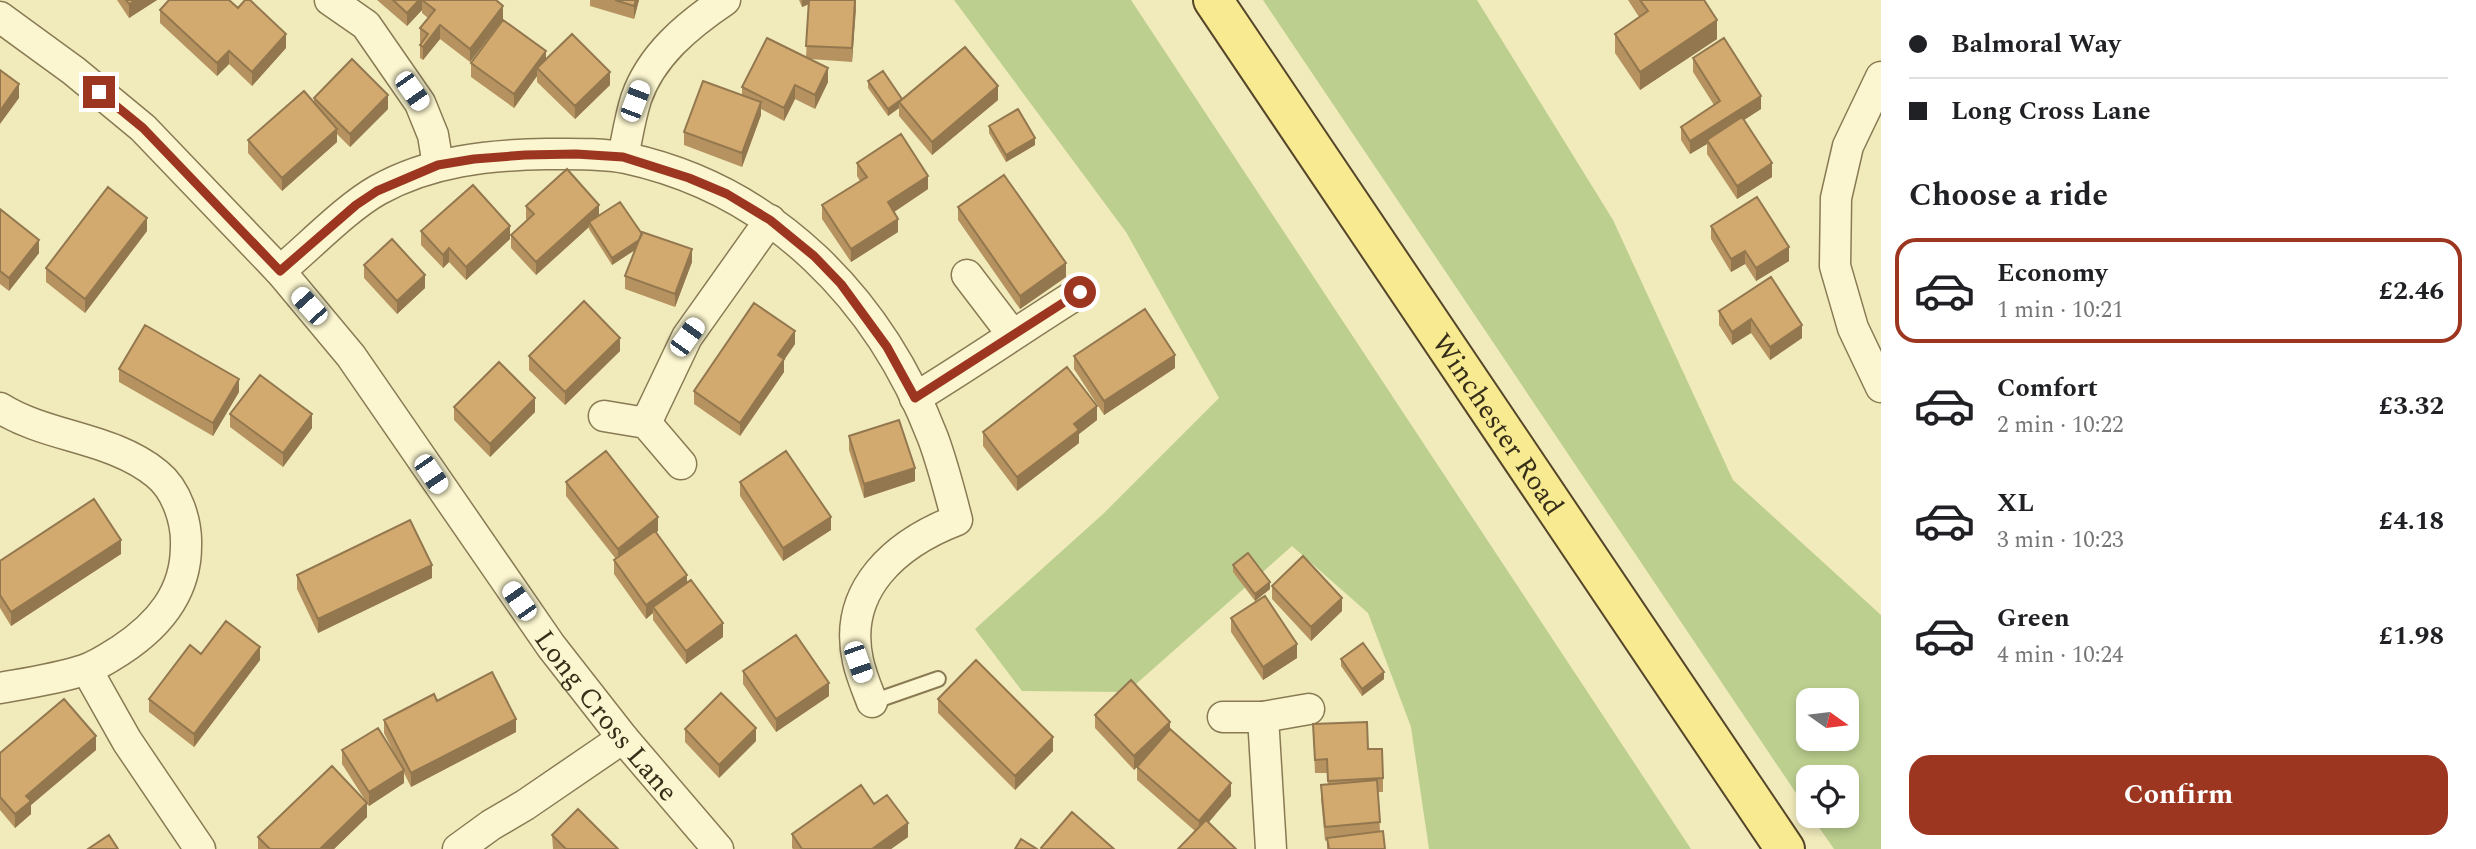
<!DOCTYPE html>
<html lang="en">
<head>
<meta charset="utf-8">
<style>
	:root { --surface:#fff; --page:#f6f6f6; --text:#202124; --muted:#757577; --line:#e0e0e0; --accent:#9d3620 }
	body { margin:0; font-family:Spectral,serif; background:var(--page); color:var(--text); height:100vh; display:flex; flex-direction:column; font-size:26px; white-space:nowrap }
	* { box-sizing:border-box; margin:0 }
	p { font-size:23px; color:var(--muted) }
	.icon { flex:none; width:38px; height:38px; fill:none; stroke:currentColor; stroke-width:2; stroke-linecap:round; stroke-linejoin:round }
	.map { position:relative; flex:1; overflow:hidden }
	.details { display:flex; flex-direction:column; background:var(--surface); width:595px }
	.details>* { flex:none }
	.banner { display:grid; align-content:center; height:154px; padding:0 28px; background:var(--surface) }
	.needle { width:46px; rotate:104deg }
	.fabs { position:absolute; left:1796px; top:688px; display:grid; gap:14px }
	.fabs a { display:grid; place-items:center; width:63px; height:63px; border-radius:14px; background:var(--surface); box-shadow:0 4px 10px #0003; font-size:35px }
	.end { position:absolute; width:32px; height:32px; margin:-16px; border:9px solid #9d3620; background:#fff; box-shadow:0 0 0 4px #fff }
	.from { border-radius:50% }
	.car { position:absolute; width:21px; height:42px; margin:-21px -10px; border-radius:9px; box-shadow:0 0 5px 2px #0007; background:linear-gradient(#fff 24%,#345 0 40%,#fff 0 76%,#345 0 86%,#fff 0) }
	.banner b { display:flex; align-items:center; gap:24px; height:66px; font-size:26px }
	.banner b+b { border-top:2px solid var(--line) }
	.banner i { width:18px; height:18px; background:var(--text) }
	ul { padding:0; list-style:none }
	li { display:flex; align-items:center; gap:21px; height:105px; margin:0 14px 10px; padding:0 14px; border:4px solid transparent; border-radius:21px }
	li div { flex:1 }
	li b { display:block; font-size:26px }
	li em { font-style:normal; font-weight:700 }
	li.on { border-color:var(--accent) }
	li>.icon { width:63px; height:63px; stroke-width:1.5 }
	h2 { padding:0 28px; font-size:32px; line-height:84px }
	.cta { display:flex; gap:14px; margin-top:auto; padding:14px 28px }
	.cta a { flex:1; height:80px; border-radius:21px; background:var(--accent); color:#fff; font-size:28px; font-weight:700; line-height:80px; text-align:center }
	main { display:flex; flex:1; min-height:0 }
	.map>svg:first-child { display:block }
</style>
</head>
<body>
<main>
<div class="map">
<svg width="1881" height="849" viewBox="0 0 1881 849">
	<rect width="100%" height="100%" fill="#f1ebbc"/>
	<path fill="#bccf8f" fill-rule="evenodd" d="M954,0H1131L1691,849H1429L1411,727L1368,613L1292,546L1127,692L1022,691L975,629L1103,514L1219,398L1126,232Z
		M1263,0H1477L1613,220L1733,480L1881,615V849H1834L1811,816H1846V777H1808V811ZM1846,700V738H1808V700Z"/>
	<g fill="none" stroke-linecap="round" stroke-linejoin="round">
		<defs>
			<path id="service" d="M872,702L938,679"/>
			<g id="minor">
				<path d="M330,0L366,25L420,103L433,135L438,165"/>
				<path id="s1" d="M0,17L74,71L143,128L280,271L351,356L551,646L623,738L718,849"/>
				<path d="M1881,77L1848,146L1836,198L1835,266L1853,328L1881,387"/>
				<path d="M623,157C627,138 630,118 636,99C651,55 688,25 725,0"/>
				<path d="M280,271C309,247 346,208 378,190C430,161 488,155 547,154C572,154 601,153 626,158C774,190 880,300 933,438C943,465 950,493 957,520C897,543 842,589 858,661C861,675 867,689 872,702"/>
				<path d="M967,275L1012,334"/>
				<path d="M915,398C971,364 1024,327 1080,292"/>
				<path d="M0,408C48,438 112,437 157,474C177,490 187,522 186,546C186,593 159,625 121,650C110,657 97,666 84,670C56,679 28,683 0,688"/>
				<path d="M604,416L646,423L681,464"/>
				<path d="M646,423L687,337L770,220"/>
				<path d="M87,670L127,741L200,849"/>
				<path d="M1223,717H1263L1309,709"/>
				<path d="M1263,717L1271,849"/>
				<path d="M458,849L491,825L525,805L623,738"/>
			</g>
			<g id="primary">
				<path id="s2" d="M1213,0L1785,849"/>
			</g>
		</defs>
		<use href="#service" stroke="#897a54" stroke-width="18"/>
		<use href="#minor" stroke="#897a54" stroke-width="33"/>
		<use href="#primary" stroke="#564629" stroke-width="42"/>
		<use href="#service" stroke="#fbf6cf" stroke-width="14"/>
		<use href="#minor" stroke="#fbf6cf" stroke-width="30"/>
		<use href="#primary" stroke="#f8ea90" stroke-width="38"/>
	</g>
	<path fill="#b5925f" d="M117,0H157L129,18Z
		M377,0H496L503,19V20L546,60L610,85L575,119L537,82V76L514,108L471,77V63L500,23L470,62L440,39L423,60L420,58V45L421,43L420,42V28L428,18L422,13V10L407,26Z
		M590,0H639L634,19L590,6Z
		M799,0H856L852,62L810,59L828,82L815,109L795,99L784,121L761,109V115L742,167L684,145V132L742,95V87L806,57L809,4L802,7Z
		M1628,0H1704L1717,39L1640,90L1615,53V34L1639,17Z
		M238,8L286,48L252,86L229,64L217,76L160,23V10Z
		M1693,58L1761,109L1744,120L1772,177L1737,199L1707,154V144L1690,154L1681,140V127L1714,105L1693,72Z
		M868,81L902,100H998L932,155L899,116V108L888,116L868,88Z
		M314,98L388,109L350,147L337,134V142L282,191L248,153V140L314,102Z
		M989,126L1035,145L1006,162L989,133Z
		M857,163L928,189L894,212L898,232L851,262L822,219V205L860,181L857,176Z
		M526,206L599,216L642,234L692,262L675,307L625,289V276L635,250L612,265L589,229V227L536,275L511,248V235L527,220L526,219Z
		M958,207L1066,277L1020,309L958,220Z
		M0,209L39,253L9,291L0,284Z
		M1711,226L1789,261L1756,281L1745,264L1731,272L1711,239Z
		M147,231L85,313L46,282V268Z
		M421,231L510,239L466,280L449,262L443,268L421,245Z
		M364,265L425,288L397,314L364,278Z
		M1771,277L1802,338L1770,360L1751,333L1732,345L1719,325V311Z
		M795,344L784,360V372L740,436L694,404V391Z
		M620,351L565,405L529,370V356Z
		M1074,356L1175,368L1104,415L1074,369Z
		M119,369L239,392L213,436L119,382Z
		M454,407L535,412L490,457L454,420Z
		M230,414L312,428L283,467L230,427Z
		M1097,420L1079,434V443L1017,491L983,446V432Z
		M849,436L915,481L864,498L849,450Z
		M566,482L658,531L656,532L723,637L686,664L653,620V613L646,619L614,574V560L616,559L566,496Z
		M740,482L831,530L783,561L740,496Z
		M121,554L11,626L0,608V561Z
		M1233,565L1270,589L1255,601L1233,572Z
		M297,575L432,578L318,633L297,589Z
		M1272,586L1342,611L1311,641L1272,599Z
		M1231,618L1297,658L1263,680L1231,632Z
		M201,654L260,660L194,747L149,712V699Z
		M1341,659L1384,679L1362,696L1341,666Z
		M743,671L829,696L776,732L743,684Z
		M938,699L1053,751L1015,790L938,713Z
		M437,701L516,732L411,787L404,773V783L369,806L367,804V817L334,849H258V837L367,803L342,764V750L395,755L384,733V720Z
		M1095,715L1170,729L1231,796L1195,831L1137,780V767L1134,770L1095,728Z
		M1313,724L1383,778V792H1378L1380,831L1385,849H1327V840L1325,841L1321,799V785H1328L1327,773H1315Z
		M685,729L756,741L719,778L685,742Z
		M96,750L31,805V814L15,828L0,810V753Z
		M874,804L908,837L891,849H793L792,848V834Z
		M552,835L618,849H553Z"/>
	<path fill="#93774e" d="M136,0H157L129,18V4Z
		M419,0H422V10L407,26V13Z
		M636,0H639L634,19V6Z
		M802,0H819L802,7Z
		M856,0V9L852,62V48Z
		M503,6V19L470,62V49Z
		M1717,20V39L1640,90V72Z
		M440,25V39L423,60V47Z
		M286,34V48L252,86V72Z
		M229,51V64L217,76V63Z
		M546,51V65L537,68V76L514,108V94Z
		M828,68V82L815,109V95Z
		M610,72V85L575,119V106Z
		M19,84V98L0,124V111Z
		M795,85V99L784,121V108Z
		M998,86V100L932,155V142Z
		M388,95V109L350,147V134Z
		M1761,96V109L1708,143L1707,140V144L1690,154V141Z
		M902,99L899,102V108L888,116V109Z
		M761,102V115L742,167V153Z
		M337,129V142L282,191V178Z
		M1035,138V145L1006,162V155Z
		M1772,163V177L1737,199V186Z
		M928,176V189L888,216V202Z
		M599,205V218L589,222V227L536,275V262Z
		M147,218V231L85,313V299Z
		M898,219V232L851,262V249Z
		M510,226V239L466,280V267Z
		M644,237V244L612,265V258Z
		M39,240V253L9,291V278Z
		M1789,247V261L1756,281V268Z
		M449,248V262L443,268V255Z
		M692,249V262L675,307V294Z
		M1745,251V264L1731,272V259Z
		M1066,263V277L1020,309V296Z
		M425,275V288L397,314V301Z
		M1751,319V333L1732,345V332Z
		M1802,325V338L1770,360V347Z
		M795,331V344L784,360V372L740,436V423L778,355Z
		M620,338V351L565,405V392Z
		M1175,355V368L1104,415V401Z
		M239,379V392L213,436V423Z
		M535,398V412L490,457V444Z
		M1097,406V420L1079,434V443L1017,491V477L1074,424Z
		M312,414V428L283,467V453Z
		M915,468V481L864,498V484Z
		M658,517V531L618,562V549Z
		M831,517V530L783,561V548Z
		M121,540V554L11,626V612Z
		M432,565V578L318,633V619Z
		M687,575V589L653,607V613L646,619V605Z
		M1270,582V589L1255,601V594Z
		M1342,598V611L1311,641V627Z
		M723,623V637L686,664V651Z
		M1297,644V658L1263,680V667Z
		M260,647V660L194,747V734Z
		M1384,672V679L1362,696V689Z
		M829,683V696L776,732V719Z
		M516,719V732L411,787V773Z
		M1170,722V735L1134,770V756Z
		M756,728V741L719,778V765Z
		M96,736V750L31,805V814L15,828V814L26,796Z
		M1053,737V751L1015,790V776Z
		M404,770V783L369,806V792Z
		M1231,783V796L1199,834V821Z
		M367,803V817L334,849H320Z
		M908,823V837L891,849H872Z"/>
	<path fill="#d2aa6f" stroke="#93774e" stroke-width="2" d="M126,0H136L129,4Z
		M169,0H229L238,8L245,0H250L286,34L252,72L229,51L217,63L160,10Z
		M393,0H419L407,13Z
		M422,0H496L503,6L470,49L440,25L423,47L420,45L428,34L420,28L435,10Z
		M615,0H636L634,6Z
		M809,0H855L852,48L806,46Z
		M1640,0H1704L1717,20L1640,72L1615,34L1648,11Z
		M503,20L546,51L514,94L471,63Z
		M572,34L610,72L575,106L537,68Z
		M767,38L828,68L815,95L795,85L784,108L742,87Z
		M1724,38L1761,96L1690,141L1681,127L1720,101L1693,58Z
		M965,47L998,86L932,142L899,102Z
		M352,59L388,95L350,134L314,98Z
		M0,70L19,84L0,111Z
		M883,71L902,99L888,109L868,81Z
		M703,81L761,102L742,153L684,132Z
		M304,91L337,129L282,178L248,140Z
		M1018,109L1035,138L1006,155L989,126Z
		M1742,117L1772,163L1737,186L1707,140Z
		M901,134L928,176L888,202L898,219L851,249L822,205L867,177L857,163Z
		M567,169L599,205L536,262L511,235L534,214L526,206Z
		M1004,175L1066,263L1020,296L958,207Z
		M473,185L510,226L466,267L449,248L443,255L421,231Z
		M108,187L147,218L85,299L46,268Z
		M1757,197L1789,247L1756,268L1745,251L1731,259L1711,226Z
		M620,202L642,234L639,240L612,258L589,222Z
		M0,209L39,240L9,278L0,271Z
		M642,232L692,249L675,294L625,276Z
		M392,239L425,275L397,301L364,265Z
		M1771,277L1802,325L1770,347L1751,319L1732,332L1719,311Z
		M584,301L620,338L565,392L529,356Z
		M754,303L795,331L778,355L784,359L740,423L694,391Z
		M1145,309L1175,355L1104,401L1074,356Z
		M145,325L239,379L213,423L119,369Z
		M499,362L535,398L490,444L454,407Z
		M1067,367L1097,406L1074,424L1079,430L1017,477L983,432Z
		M260,375L312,414L283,453L230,414Z
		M899,420L915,468L864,484L849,436Z
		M606,451L658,517L618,549L566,482Z
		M786,451L831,517L783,548L740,482Z
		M94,499L121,540L11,612L0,595V561Z
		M410,520L432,565L318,619L297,575Z
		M655,531L687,575L646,605L614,560Z
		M1248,553L1270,582L1255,594L1233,565Z
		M1303,556L1342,598L1311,627L1272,586Z
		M691,580L723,623L686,651L653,607Z
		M1265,596L1297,644L1263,667L1231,618Z
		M226,621L260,647L194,734L149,699L190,645L201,654Z
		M796,635L829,683L776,719L743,671Z
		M1363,643L1384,672L1362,689L1341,659Z
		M976,660L1053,737L1015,776L938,699Z
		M492,672L516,719L411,773L384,720L434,694L437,701Z
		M1131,680L1170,722L1134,756L1095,715Z
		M721,693L756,728L719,765L685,729Z
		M64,699L96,736L26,796L31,801L15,814L0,797V753Z
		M1367,722L1368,749H1382L1383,778L1328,781L1327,759L1315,760L1313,724Z
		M378,728L404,770L369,792L342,750Z
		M1170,729L1231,783L1199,821L1137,767Z
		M332,766L367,803L320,849H270L258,837Z
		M1377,780L1380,822L1325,827L1321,785Z
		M861,785L874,804L887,795L908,823L872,849H802L792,834Z
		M578,809L618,849H566L552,835Z
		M1072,812L1114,849H1042L1041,848Z
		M1206,820L1236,849H1178Z
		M1383,831L1385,849H1329L1327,838Z
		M109,835L118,849H88Z
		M1021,839L1037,849H1015Z"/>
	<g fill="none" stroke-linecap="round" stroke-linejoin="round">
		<path stroke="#9d3620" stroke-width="9" d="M99,92L143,128L280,271L356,205L377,191L438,165L474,159L525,155L576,154L623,157L689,178L727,194L770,220L814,256L841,284L887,347L915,398L1080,292"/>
	</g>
	<g text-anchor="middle" stroke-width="5" stroke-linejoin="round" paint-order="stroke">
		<g font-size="28" fill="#372e1a" stroke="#f8f3cc">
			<text dy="10" stroke="none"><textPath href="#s2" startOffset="511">Winchester Road</textPath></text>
			<text dy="10" stroke="none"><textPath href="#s1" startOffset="931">Long Cross Lane</textPath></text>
		</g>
	</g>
</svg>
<div class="fabs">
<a><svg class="needle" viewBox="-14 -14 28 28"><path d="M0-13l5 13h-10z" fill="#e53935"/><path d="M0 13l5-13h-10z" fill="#757577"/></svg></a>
<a><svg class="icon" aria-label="locate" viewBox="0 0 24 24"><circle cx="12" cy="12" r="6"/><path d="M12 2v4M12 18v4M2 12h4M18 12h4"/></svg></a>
</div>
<i class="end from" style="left:1080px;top:292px"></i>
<i class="end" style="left:99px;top:92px"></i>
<i class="car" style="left:412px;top:91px;rotate:145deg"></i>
<i class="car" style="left:635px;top:101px;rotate:21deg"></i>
<i class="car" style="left:309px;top:306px;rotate:318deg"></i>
<i class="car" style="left:687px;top:337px;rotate:36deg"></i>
<i class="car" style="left:431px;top:474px;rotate:146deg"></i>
<i class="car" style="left:519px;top:601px;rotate:325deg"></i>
<i class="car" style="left:858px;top:662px;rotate:161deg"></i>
</div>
<section class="details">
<div class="banner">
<b><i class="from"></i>Balmoral Way</b>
<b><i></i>Long Cross Lane</b>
</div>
<h2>Choose a ride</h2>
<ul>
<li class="on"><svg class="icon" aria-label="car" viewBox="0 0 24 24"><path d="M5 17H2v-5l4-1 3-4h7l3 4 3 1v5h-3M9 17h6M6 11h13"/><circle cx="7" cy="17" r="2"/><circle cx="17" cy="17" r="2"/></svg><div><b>Economy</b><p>1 min · 10:21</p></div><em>£2.46</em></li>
<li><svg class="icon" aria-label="car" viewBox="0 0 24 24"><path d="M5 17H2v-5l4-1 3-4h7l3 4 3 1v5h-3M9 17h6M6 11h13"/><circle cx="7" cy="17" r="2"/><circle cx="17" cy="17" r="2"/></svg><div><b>Comfort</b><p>2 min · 10:22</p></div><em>£3.32</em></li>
<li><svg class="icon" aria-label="car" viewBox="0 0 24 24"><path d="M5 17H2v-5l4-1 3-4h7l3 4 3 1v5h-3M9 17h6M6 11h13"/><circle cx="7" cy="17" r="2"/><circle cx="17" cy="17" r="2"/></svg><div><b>XL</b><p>3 min · 10:23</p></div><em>£4.18</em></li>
<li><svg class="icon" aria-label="car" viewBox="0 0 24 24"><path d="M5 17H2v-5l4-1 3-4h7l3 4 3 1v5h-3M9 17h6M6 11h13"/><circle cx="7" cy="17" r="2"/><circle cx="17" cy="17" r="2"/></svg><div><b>Green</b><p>4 min · 10:24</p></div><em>£1.98</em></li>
</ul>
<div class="cta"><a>Confirm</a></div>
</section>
</main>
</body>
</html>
